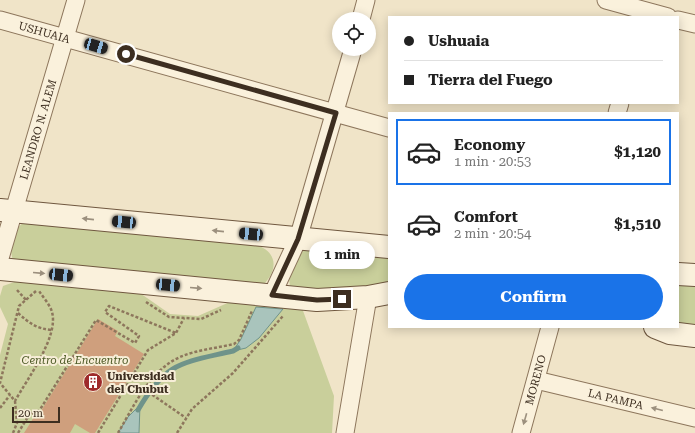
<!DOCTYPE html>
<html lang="en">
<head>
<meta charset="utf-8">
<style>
	:root { --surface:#fff; --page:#f6f6f6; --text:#222; --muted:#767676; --line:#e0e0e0; --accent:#1a73e8 }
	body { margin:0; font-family:"Roboto Serif",serif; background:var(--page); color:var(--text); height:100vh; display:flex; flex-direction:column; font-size:15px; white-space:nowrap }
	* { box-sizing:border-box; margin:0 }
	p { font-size:13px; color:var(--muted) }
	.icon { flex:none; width:22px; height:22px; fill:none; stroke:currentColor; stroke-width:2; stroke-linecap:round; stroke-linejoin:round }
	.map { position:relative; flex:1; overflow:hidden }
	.details { position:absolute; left:388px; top:112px; width:291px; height:216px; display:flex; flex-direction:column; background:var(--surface); border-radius:0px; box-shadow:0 2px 10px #0003 }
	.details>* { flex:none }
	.hud { position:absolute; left:388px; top:16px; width:291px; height:88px; border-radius:0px; box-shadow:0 2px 10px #0003; display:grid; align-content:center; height:88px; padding:0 16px; background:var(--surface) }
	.buttons { position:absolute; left:332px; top:12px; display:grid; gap:8px }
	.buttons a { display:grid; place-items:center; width:44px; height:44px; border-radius:50%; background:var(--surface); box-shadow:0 2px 10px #0003; font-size:20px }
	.scale { position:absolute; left:12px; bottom:10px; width:48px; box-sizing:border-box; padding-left:4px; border:2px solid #3d2e20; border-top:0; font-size:11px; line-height:14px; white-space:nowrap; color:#3d2e20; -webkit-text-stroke:3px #f7eed8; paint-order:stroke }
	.end { position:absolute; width:18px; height:18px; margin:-9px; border:5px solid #3d2e20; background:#fff; box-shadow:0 0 0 2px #fff }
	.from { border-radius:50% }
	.bubble { position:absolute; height:28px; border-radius:14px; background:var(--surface); box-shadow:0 2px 10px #0003; font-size:13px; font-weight:700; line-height:28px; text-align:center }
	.car { position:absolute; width:12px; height:24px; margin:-12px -6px; border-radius:5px; box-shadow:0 0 3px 1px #0007; background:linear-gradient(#222 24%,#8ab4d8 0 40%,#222 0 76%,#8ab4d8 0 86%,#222 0) }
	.hud b { display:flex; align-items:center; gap:14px; height:38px; font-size:15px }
	.hud b+b { border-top:1px solid var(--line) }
	.hud i { width:10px; height:10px; background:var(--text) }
	ul { padding:7px 0 0; list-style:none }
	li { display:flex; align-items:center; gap:12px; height:66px; margin:0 8px 6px; padding:0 8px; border:2px solid transparent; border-radius:0px }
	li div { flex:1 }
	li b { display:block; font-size:15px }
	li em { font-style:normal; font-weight:700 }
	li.current { border-color:var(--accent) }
	li>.icon { width:36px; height:36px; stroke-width:1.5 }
	.button { display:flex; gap:8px; margin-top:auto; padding:8px 16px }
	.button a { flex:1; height:46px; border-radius:24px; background:var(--accent); color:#fff; font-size:16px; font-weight:700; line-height:46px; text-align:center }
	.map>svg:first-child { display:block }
</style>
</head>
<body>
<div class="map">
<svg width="695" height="433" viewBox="0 0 695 433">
	<rect width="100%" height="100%" fill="#f0e4c8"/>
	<path fill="#c9cf9b" d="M26,221L256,245C277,251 279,270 263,285L13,260C8,247 13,228 26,221Z
		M306,248L389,256V285L341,292L290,287L289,278L301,251Z
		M20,280L137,291L170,314L198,316L232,301L302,308L334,396L332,433H0V355L8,324L0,307V296L3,286Z
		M678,283L695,285V328L678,325Z"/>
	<path fill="#a9c4bc" stroke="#6f938a" d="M256,307L283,309L259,338L246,348L233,351L241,339Z
		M140,405L139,433H118L128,417Z"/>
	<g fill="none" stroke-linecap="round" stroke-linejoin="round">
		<path stroke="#6f938a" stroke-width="5" d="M138,410C166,361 182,363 233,351L238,348"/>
	</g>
	<path fill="#cf9f7d" d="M98,319L118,331L115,336L144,354L95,433H90L75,424L70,433H24L34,417L36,419Z"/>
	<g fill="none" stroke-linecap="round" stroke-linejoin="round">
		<defs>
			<g id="street">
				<path d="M606,0L668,17"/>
				<path d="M361,19L366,0"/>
				<path id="s1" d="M0,20L389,128"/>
				<path d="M678,20L695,24"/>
				<path d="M617,113L620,103"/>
				<path id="s2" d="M0,258L76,0"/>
				<path d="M272,295L298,239L353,49"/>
				<path id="s3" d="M536,380L695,418"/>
				<path d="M345,433L368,297"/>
				<path id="s4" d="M521,433L550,327"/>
			</g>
			<path id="secondary" d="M0,210L389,247
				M0,269L317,300L368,297L389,293
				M678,274L695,275
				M655,327L670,333L695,336"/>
		</defs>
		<use href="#street" stroke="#8d765c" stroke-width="19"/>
		<use href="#secondary" stroke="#6f573f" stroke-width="24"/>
		<path stroke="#8d765c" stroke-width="2.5" stroke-dasharray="3 2" stroke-linecap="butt" d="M17,290L26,300
			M36,291L19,306L0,383L15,401C27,379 59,337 52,312C50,305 43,297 39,291
			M146,302L169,317L201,319L221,310
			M18,313C29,323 37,329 52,330
			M144,389L186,418
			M0,408L10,395
			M13,433L17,423L15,401
			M18,433L31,412L36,416L96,320L135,343L139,336L105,312L109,306L176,333
			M98,433L148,350L176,333L184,318
			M118,433C134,406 149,371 180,357C196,350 217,348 234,344L239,340L252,311
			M177,433L192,409L233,373L283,316"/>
		<use href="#street" stroke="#faf1dc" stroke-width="17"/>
		<use href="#secondary" stroke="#faf1dc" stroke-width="22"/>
	</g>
	<defs><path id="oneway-solid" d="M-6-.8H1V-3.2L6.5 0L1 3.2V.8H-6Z"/></defs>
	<g fill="#9c907e">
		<use href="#oneway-solid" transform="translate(88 219) rotate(-174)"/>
		<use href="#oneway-solid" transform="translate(218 231) rotate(-174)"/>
		<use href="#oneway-solid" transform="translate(39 273) rotate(5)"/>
		<use href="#oneway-solid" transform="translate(196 288) rotate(5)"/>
		<use href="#oneway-solid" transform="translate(657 409) rotate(-166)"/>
		<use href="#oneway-solid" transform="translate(525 419) rotate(106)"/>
	</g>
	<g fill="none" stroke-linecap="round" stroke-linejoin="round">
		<path stroke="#3d2e20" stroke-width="5" d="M126,54L336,113L298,239L272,295L317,300L342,299"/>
	</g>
	<defs>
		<symbol id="building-disc" viewBox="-11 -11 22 22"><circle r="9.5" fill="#9e2a2b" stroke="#f7eed8"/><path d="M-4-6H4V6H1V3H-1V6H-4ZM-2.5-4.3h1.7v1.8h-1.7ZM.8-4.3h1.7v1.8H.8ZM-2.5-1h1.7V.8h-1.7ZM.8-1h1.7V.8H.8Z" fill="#fff"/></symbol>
	</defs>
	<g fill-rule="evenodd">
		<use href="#building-disc" x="82" y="371" width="22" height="22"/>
	</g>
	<g text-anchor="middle" stroke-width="4" stroke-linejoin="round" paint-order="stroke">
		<g font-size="11" fill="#3d2e20" stroke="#f7eed8">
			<text dy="4" stroke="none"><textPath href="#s1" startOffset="46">USHUAIA</textPath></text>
			<text dy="4" stroke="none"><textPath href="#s2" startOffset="134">LEANDRO N. ALEM</textPath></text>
			<text dy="4" stroke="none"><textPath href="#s4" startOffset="55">MORENO</textPath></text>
			<text dy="4" stroke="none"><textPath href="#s3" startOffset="82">LA PAMPA</textPath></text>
		</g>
		<g font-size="11" font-style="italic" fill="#4d5a26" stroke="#f7eed8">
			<text x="75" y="364">Centro de Encuentro</text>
		</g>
		<g font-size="11" font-weight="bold" fill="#3d2e20" stroke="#f7eed8" text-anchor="start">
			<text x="107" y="380">Universidad<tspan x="107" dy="13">del Chubut</tspan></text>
		</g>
	</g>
</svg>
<div class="buttons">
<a><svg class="icon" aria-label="locate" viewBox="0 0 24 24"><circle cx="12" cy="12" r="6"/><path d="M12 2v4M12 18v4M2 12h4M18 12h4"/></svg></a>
</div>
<div class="scale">20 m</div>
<i class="end from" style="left:126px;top:54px"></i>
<i class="end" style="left:342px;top:299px"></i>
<div class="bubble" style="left:309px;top:241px;width:66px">1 min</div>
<i class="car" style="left:96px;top:46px;rotate:106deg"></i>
<i class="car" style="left:124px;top:222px;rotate:275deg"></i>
<i class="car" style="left:251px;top:234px;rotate:275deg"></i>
<i class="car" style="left:61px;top:275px;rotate:96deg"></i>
<i class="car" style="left:168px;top:285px;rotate:95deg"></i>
<div class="hud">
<b><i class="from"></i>Ushuaia</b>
<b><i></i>Tierra del Fuego</b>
</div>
<section class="details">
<ul>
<li class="current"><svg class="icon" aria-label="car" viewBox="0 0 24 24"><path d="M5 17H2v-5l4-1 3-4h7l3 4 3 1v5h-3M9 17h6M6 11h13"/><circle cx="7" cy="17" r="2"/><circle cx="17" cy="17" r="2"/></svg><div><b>Economy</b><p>1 min · 20:53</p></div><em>$1,120</em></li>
<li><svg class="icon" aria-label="car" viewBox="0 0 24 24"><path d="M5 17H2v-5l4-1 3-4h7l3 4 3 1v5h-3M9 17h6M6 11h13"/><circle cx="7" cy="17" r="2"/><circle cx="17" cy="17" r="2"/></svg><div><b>Comfort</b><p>2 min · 20:54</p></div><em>$1,510</em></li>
</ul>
<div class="button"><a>Confirm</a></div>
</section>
</div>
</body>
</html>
